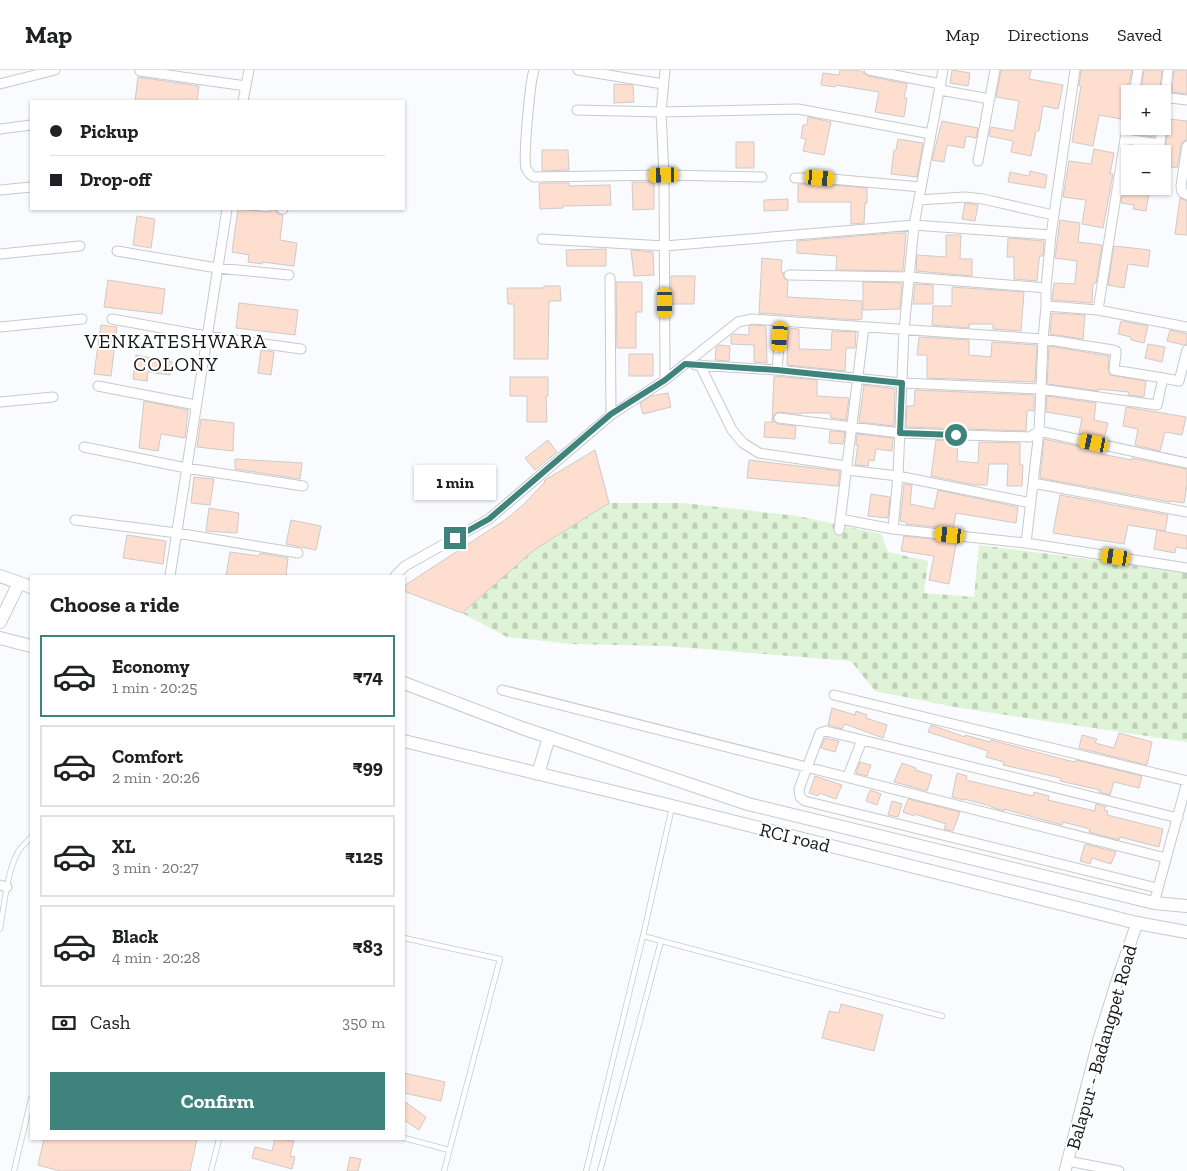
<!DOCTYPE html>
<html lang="en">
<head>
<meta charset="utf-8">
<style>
	:root { --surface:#fff; --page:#f2f2f2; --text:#202124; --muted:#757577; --line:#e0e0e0; --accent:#3e847c }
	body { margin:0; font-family:"Zilla Slab",serif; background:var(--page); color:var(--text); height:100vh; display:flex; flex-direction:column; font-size:19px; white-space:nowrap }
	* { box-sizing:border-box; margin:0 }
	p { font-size:16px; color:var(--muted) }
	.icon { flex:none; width:28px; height:28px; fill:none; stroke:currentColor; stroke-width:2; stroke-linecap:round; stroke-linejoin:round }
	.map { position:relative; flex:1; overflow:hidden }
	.side { position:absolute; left:30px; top:505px; width:375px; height:565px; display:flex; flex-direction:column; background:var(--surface); border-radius:0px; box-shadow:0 1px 4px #0004 }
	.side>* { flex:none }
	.banner { position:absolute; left:30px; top:30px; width:375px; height:110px; border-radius:0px; box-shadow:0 1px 4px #0004; display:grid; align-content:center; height:110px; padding:0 20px; background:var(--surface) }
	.fabs { position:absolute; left:1121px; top:15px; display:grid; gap:10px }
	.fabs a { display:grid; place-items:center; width:50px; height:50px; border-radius:0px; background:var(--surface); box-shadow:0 1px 4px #0004; font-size:25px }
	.end { position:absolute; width:22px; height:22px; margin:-11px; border:6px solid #3e847c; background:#fff; box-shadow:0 0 0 2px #fff }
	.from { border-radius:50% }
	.bubble { position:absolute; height:35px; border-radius:0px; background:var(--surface); box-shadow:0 1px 4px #0004; font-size:16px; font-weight:800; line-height:35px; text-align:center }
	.car { position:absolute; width:15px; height:30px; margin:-15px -8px; border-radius:6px; box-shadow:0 0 4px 1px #0007; background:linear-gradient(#f5c518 24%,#345 0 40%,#f5c518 0 76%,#345 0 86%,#f5c518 0) }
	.banner b { display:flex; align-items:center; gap:18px; height:48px; font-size:19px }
	.banner b+b { border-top:1px solid var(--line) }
	.banner i { width:12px; height:12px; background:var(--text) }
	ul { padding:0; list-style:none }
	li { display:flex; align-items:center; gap:15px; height:82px; margin:0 10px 8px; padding:0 10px; border:2px solid var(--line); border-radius:0px }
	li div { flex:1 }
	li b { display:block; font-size:19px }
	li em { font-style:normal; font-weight:800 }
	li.current { border-color:var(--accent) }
	li>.icon { width:45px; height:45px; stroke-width:1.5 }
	h2 { padding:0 20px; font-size:22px; line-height:60px }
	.pay { display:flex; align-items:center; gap:12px; height:55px; padding:0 20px; font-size:19px }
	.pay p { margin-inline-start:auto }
	.primary-button { display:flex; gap:10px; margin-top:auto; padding:10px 20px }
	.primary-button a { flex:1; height:58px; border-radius:0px; background:var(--accent); color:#fff; font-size:20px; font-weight:800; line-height:58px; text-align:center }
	header { display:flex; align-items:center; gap:30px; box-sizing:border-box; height:70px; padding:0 25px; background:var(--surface); border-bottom:1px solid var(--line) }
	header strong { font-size:24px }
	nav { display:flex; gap:28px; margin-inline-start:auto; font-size:18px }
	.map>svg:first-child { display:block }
</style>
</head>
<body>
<header>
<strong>Map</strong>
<nav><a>Map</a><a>Directions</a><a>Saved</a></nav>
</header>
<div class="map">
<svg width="1187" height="1101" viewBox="0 0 1187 1101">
	<defs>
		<pattern id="cemetery-stones" width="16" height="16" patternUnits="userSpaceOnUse" patternTransform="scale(1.25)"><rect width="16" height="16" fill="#dff3d6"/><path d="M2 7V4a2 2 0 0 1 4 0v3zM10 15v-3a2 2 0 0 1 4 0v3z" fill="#bed0b7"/></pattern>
	</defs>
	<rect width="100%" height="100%" fill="#f9fbfe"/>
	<path fill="url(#cemetery-stones)" d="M609,433H683L798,446L881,464L888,482L928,491L924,523L974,527L979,475L1187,502V672L960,638L875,621L851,591L667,576L571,574L507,567L462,543L534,480Z"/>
	<path fill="#fedece" stroke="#cfcac8" d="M840,0H856L863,2L868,6L907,14L904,28H907L904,47L875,42L879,22L836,15L835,17L821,15L823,3L839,5Z
		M952,0L970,3L968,16L950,13Z
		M1001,0H1031L1029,9L1063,15L1058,39L1043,36L1039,61H1036L1031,86L1011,82L1013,71L989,66L991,57L1014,61L1019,31L996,27Z
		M1081,0H1132L1129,14H1127L1121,49L1099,45L1093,76L1072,72L1081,16H1079Z
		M1144,0H1162L1160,18L1142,15Z
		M1174,0H1187V24L1172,22Z
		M138,7L199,16L197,31H135Z
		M614,14L633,15L634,32L614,33Z
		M808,47L831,52L824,85L803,81L806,69L801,68L803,55H807Z
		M1169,49L1187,51V70L1182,72L1181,75L1177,98L1162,95V84H1132L1133,76L1159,80L1165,78Z
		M942,51L978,58L976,68L966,66L964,78L947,75L944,92L932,90Z
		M1134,56H1156L1154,67L1132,64Z
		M898,69L923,73L917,107L891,104L894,80H896Z
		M736,72H754V98H736Z
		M1094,79L1114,83L1110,104H1113L1103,158L1082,154L1086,130L1063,127L1069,91L1091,94Z
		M542,80H568L569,100L542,101Z
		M1030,101L1047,105L1045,118L1008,112L1010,102L1029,106Z
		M1125,106L1130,107V116H1150L1146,141L1133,139L1134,135L1121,133Z
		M632,112H654V139L633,140Z
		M543,113H569V116L610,115L611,135L563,136V138L540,139L539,114Z
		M798,114H820L867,118V133H865L864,153L851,154V132H798Z
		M1180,128L1187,131V165L1175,164Z
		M788,129V140L764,141V130Z
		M965,133L978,135L975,151L962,149Z
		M238,139L270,142V139L276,140L278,144L283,145L280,170L297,173L294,196L262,192V194L248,192L249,185L232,182Z
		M137,146L155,149L151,178L133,175Z
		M1060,150L1080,153L1078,172L1102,175L1096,213H1093L1092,233L1052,230L1054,213L1075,214L1077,191L1055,188Z
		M892,163H906L903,201L836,200L837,186L797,183V171Z
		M946,165H961L960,189H972V206L916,201L917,185L946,187Z
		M1008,168L1044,171L1043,186H1040L1039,189L1037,211L1014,209V187H1007Z
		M1114,176L1150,180L1148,197L1128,194L1124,218L1108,215Z
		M606,179V196H567L566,180Z
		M631,180L653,182L654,205L634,206Z
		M762,188L782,190L781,202H783L784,208L788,211L787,227L862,231V249L857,250L759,243Z
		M671,206H695L694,234H671Z
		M108,210L165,219L162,244L104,237Z
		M616,212H642V242H636V278H617Z
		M863,212L902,213L900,239L863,240Z
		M915,214L933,215V234H913Z
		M544,216H560L561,231H549L548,289H514V234H508L507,218H544Z
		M952,217L1024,222L1021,261L993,259V254H969V258L932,255L933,236H952Z
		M239,233L298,240L295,265L236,258Z
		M1052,243L1085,245L1083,269L1050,264Z
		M1121,251L1148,256L1144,273L1131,270V267L1118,264Z
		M101,255L117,257L111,306L94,304Z
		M752,255L766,256L767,293L754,292V275L731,274V266L733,264L749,265V256Z
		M788,258L799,259V279H800L831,280L832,261L856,262L855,278H846L845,301L787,295Z
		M1170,260L1187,264V274L1184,275L1167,271Z
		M919,267L969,270V285L991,287L992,272L1037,275L1035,312L927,308V285H917Z
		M1148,274L1165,277L1162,292L1145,288Z
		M719,275L730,276L729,291L715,290L716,278Z
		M1049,276L1109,286L1108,299L1110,305L1146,311L1144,327L1128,325L1129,322L1098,319V321L1047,314Z
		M261,280L274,282L271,305L258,303Z
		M629,284H653V306H629Z
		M136,285L172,292L170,305L148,302L147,311L133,309Z
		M774,306L817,310V326L849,328L846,350L831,348L830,343H801V344L777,342L774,345L773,351L778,354L796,356L795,369L764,367L765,352H772Z
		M510,307H548V326H546L547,352H527V326H510Z
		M864,315L895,319L894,356L859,352Z
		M915,320L1034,325V341L1028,340L1027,343L1026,361L906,357L907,336H914Z
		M668,323L671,337L643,344L640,333L651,326Z
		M1047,326L1096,333L1094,350L1108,353L1104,369L1079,363L1082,348L1046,342Z
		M144,331L188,340L185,368L161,364L158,381L139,378Z
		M1126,337L1186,347L1182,365L1165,362L1160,381L1135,375L1138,359L1123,356Z
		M201,349L234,353L233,381L197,377Z
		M830,361L845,362L843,374L829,373Z
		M857,364L893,368L892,381L876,379L874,391L869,390L868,396L855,395L858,375H856Z
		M1044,369L1102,381L1101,384L1132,390V388L1187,399V415L1184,433L1170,431V432L1040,408Z
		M548,370L557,382L535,400L525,388Z
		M936,370L958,371L957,391L978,393L979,372L1020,373V395H1023L1022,416H1007L1008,394H989L987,415H975L931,406Z
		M595,380L609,433L534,480L462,543L404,521V516L505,450L523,435L545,412L544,411L545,410Z
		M235,389L302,393L300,409L235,399Z
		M749,390L840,401L838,416L747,408Z
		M194,407L214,409L210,435L191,433Z
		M904,414L912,415L910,434L934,439L938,420L1018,437L1016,453L956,443L953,459L906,454V452L900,451Z
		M871,424L890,427L888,448L868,446Z
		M1060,425L1168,445L1165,461L1128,455L1124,474L1053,463Z
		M209,438L239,443L237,463L206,461Z
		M291,450L321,456L316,480L286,474Z
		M1157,460L1187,466V479L1176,477L1175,483L1154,479Z
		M127,465L166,471L163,494L123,488Z
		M904,466L952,471L956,474L949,514L929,510L934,486L901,481Z
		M230,482L259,486L260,483L288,488L286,506H226Z
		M832,638L855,645L856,641L867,645L866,648L887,655L883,668L845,654L842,659L828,655Z
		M931,655L965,667V665L990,672L991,670L1066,690L1076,692V690L1142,706L1139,718L1114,712L1110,725L1099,722L1100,720L1060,711L1061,708L1003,695L1004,692L986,687L988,681L928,662Z
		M1119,663L1152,672L1147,695L1079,678L1082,665L1097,669L1095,673L1114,678Z
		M825,668L839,671L835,682L821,678Z
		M860,692L871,695L867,706L856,703Z
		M902,693L916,698L915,700L932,705L927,721L894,712Z
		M957,703L967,706L966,710L1033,726L1034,722L1049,726L1048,730L1095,741L1096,734L1106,737L1104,740L1108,741L1107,745L1163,759L1159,777L1120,767L1119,770L1089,762L1090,759L1063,752L1062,755L1004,739V741L991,737V736L964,729V730L952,727Z
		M815,706L842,715L836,729L819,723L818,726L809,723Z
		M870,720L881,724L877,735L866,731Z
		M908,729L960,742L953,761L944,759L946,754L915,744L914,746L903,742Z
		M892,731L902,734L898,747L888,745Z
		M1085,774L1116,782L1111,794L1092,788L1090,794L1080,791Z
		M841,934L883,945L874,981L822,968L829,941L839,943Z
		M404,1003L445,1012L441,1031L404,1023Z
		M404,1031L426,1047L419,1060L404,1050Z
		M44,1069H197L190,1101H60L38,1095Z
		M275,1069L294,1071L290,1086L295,1087L292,1099L252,1088L255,1077L272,1081Z
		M350,1087L361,1089L358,1101H347Z"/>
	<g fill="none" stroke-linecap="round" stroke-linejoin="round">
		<defs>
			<path id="service" d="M0,859C4,837 7,798 20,779C23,775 28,771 31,767
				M643,866L942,946
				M404,868L500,889L444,1101
				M404,1068L449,1080
				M14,1101L31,1029
				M211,1101L219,1069
				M586,1101L643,866L672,737
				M600,1101L661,871"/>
			<path id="minor" d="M534,0C530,12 523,88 526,98C528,102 530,105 534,107L664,105L762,107
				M578,0L663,14
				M665,0L661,42L664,105L665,310
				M869,0L941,14
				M140,1L246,16
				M0,14L55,0
				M940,20L990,29
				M1134,24L1138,0
				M1162,27L1187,30
				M243,31L249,0
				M577,40L661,42L798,39L931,64
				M1130,44L1125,69L1160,74L1168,0
				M0,59L31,55
				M1187,76L1181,116L1182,122L1187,125
				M978,91L995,0
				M795,108H820L921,117
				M0,120L31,117
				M919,130L965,127L983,129L1053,145
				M282,139H283
				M542,169L665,176L914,155L943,0
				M117,181L217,198L289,205
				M0,184L80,176
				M789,205L909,207L1046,218V236L1098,240L1125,69
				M610,208L611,345
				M1046,218L1051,165
				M1046,236L1043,269L1113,280L1116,281V283L1114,300L1163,308
				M1098,240L1187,257
				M112,249L206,266L301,279
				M0,257L82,249
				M1187,280L1179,311L1163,308L1157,335L1041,319L1039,361L1187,393
				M695,295L777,300
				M700,295L732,360L743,373L759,383L847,396
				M98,316L196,335
				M0,332L53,327
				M779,348L900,363L1030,367L1039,361L1033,413L1187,442
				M84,377L186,398L303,416
				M847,400L898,406L1031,433
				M840,449L893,459L1026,473L1033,413
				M75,450L177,463L298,483
				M893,459L898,406L904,260L914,155L1051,165L1075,0
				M839,460L864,257
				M1026,473L1187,498
				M170,506L227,139
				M395,506L405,496L489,449L611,345L665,310L738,252L752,249L1043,269L1041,319L902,313L777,300L781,251
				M502,620L1166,788
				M834,625L1187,711
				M848,706L862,670
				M0,815L7,817
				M1157,818L805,731L800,727L799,719L820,663L826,661L1178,748
				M1154,833L1187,712
				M1068,1091L1119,1101"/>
			<path id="tertiary" d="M1065,1101L1099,969L1117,911L1137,853"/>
			<path id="secondary" d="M0,506L31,517
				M0,552L19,513
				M0,568L31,576
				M404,613L522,658L748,734L1154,833L1187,836
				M404,671L672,736L1137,853L1187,862
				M538,704L549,667"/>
		</defs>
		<use href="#service" stroke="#c8c9ce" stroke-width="6"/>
		<use href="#minor" stroke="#c8c9ce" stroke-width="11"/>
		<use href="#tertiary" stroke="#c8c9ce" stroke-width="13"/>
		<use href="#secondary" stroke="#c8c9ce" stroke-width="14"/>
		<use href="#service" stroke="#fff" stroke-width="4.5"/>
		<use href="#minor" stroke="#fff" stroke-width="9"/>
		<use href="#tertiary" stroke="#fff" stroke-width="11"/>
		<use href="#secondary" stroke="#fff" stroke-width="12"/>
	</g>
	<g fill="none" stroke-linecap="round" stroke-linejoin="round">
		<path stroke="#3e847c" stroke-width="6" d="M455,468L489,449L611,344L665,310L685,294L777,300L902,313L900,363L956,365"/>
	</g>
	<g text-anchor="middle" stroke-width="4" stroke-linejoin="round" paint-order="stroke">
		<g font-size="19" fill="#151617" stroke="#fff">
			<text transform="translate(795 767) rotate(14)" y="7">RCI road</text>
			<text transform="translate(1101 977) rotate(-74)" y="7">Balapur - Badangpet Road</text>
		</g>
		<g font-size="20" letter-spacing="1" fill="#151617" stroke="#fff">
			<text x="176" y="278">VENKATESHWARA<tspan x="176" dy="23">COLONY</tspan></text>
		</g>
	</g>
</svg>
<div class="fabs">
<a>+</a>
<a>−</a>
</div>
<i class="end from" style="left:956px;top:365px"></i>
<i class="end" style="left:455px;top:468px"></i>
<div class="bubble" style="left:414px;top:395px;width:82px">1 min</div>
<i class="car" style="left:664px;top:105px;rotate:269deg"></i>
<i class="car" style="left:820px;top:108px;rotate:95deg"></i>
<i class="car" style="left:665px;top:233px;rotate:180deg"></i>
<i class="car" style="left:780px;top:267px;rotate:184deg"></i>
<i class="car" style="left:1094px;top:373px;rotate:282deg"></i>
<i class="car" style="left:950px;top:465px;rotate:276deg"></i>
<i class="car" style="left:1116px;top:487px;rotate:279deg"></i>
<div class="banner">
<b><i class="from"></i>Pickup</b>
<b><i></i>Drop-off</b>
</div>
<section class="side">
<h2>Choose a ride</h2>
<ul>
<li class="current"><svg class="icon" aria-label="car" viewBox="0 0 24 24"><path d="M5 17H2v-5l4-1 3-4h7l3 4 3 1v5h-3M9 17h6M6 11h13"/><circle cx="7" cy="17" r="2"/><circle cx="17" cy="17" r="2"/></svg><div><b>Economy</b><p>1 min · 20:25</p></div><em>₹74</em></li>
<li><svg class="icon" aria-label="car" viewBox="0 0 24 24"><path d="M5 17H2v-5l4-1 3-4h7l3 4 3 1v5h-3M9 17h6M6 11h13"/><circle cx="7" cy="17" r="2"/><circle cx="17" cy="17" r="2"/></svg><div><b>Comfort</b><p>2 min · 20:26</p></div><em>₹99</em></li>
<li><svg class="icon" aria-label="car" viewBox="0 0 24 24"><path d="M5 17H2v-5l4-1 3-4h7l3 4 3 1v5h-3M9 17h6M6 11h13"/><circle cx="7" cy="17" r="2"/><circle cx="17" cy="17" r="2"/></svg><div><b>XL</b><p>3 min · 20:27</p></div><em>₹125</em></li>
<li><svg class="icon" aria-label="car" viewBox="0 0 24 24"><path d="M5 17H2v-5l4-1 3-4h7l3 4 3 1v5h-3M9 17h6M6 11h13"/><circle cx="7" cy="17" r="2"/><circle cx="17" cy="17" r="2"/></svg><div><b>Black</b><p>4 min · 20:28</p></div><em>₹83</em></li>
</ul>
<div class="pay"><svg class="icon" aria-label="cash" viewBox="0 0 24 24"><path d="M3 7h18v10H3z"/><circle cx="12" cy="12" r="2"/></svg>Cash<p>350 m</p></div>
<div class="primary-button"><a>Confirm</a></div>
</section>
</div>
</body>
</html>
